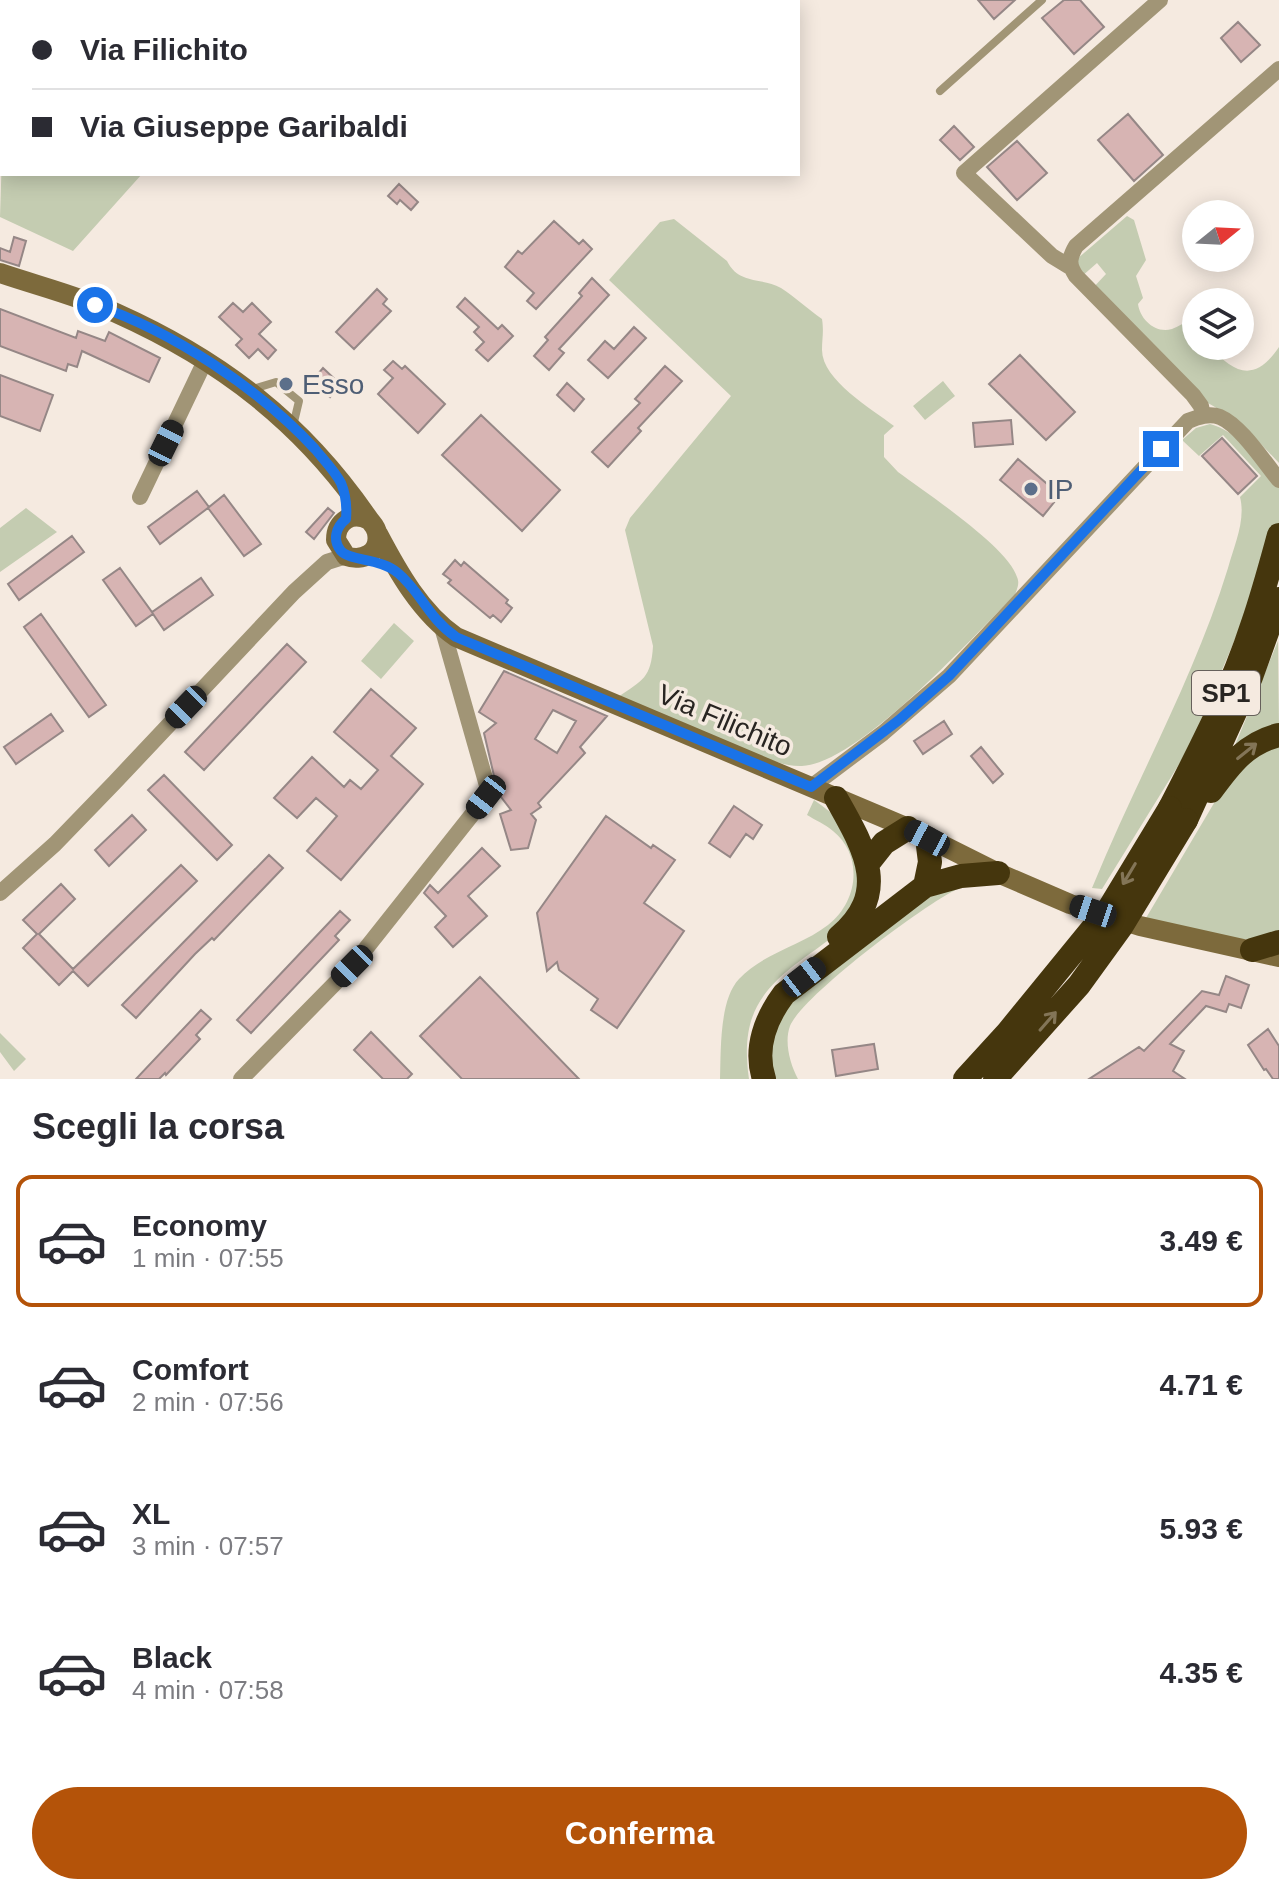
<!DOCTYPE html>
<html lang="it">
<head>
<meta charset="utf-8">
<style>
	:root { --surface:#fff; --page:#f7f7f7; --text:#2b2b33; --muted:#7c7c81; --line:#e1e1e2; --accent:#b45309 }
	body { margin:0; font-family:Helvetica,sans-serif; background:var(--page); color:var(--text); height:100vh; display:flex; flex-direction:column; font-size:30px; white-space:nowrap }
	* { box-sizing:border-box; margin:0 }
	p { font-size:26px; color:var(--muted) }
	.icon { flex:none; width:44px; height:44px; fill:none; stroke:currentColor; stroke-width:2; stroke-linecap:round; stroke-linejoin:round }
	.map { position:relative; height:1079px; overflow:hidden }
	.side { display:flex; flex-direction:column; background:var(--surface); flex:1 }
	.side>* { flex:none }
	.top-card { position:absolute; left:0px; top:0px; width:800px; height:176px; box-shadow:0 4px 20px #0003; display:grid; align-content:center; height:176px; padding:0 32px; background:var(--surface) }
	.needle { width:52px; rotate:72deg }
	.controls { position:absolute; left:1182px; top:200px; display:grid; gap:16px }
	.controls a { display:grid; place-items:center; width:72px; height:72px; border-radius:50%; background:var(--surface); box-shadow:0 4px 20px #0003; font-size:40px }
	.end { position:absolute; width:36px; height:36px; margin:-18px; border:10px solid #1a73e8; background:#fff; box-shadow:0 0 0 4px #fff }
	.from { border-radius:50% }
	.car { position:absolute; width:24px; height:48px; margin:-24px -12px; border-radius:10px; box-shadow:0 0 6px 2px #0007; background:linear-gradient(#222 24%,#8ab4d8 0 40%,#222 0 76%,#8ab4d8 0 86%,#222 0) }
	.top-card b { display:flex; align-items:center; gap:28px; height:76px; font-size:30px }
	.top-card b+b { border-top:2px solid var(--line) }
	.top-card i { width:20px; height:20px; background:var(--text) }
	ul { padding:0; list-style:none }
	li { display:flex; align-items:center; gap:24px; height:132px; margin:0 16px 12px; padding:0 16px; border:4px solid transparent; border-radius:16px }
	li div { flex:1 }
	li b { display:block; font-size:30px }
	li em { font-style:normal; font-weight:700 }
	li.current { border-color:var(--accent) }
	li>.icon { width:72px; height:72px; stroke-width:1.5 }
	h2 { padding:0 32px; font-size:36px; line-height:96px }
	.cta { display:flex; gap:16px; margin-top:auto; padding:16px 32px }
	.cta a { flex:1; height:92px; border-radius:48px; background:var(--accent); color:#fff; font-size:32px; font-weight:700; line-height:92px; text-align:center }
	.map>svg:first-child { display:block }
</style>
</head>
<body>
<div class="map">
<svg width="1279" height="1079" viewBox="0 0 1279 1079">
	<rect width="100%" height="100%" fill="#f5eae0"/>
	<path fill="#c4ccb1" d="M2,153V174H142L73,251L0,217Z
		M1127,216L1134,220L1146,260L1136,276L1143,298L1138,304C1140,319 1155,334 1172,329C1178,327 1185,322 1190,319L1196,328V346H1210C1234,374 1255,383 1279,347V463L1239,421L1208,403L1091,290L1106,274L1097,263L1081,277L1077,259Z
		M674,219L727,261C739,285 761,277 781,288C795,297 808,309 822,319C824,332 822,338 822,350C822,380 872,409 894,426L884,435V457L898,472C925,492 1008,547 1017,577C1020,584 1017,588 1015,595C972,637 860,763 802,766C779,767 753,752 732,744C694,728 656,713 618,697C643,680 651,678 653,646L625,530L630,518L731,396L609,280L660,222Z
		M943,381L955,396L925,420L913,406Z
		M1210,424C1239,431 1260,465 1279,486V576L1241,625L1189,748L1102,889L1092,888C1136,780 1194,679 1228,568C1234,546 1246,520 1240,497L1261,476L1223,435L1199,456L1182,440L1196,428Z
		M26,508L57,532L0,572V528Z
		M394,623L414,641L381,679L361,661Z
		M1278,641L1279,728L1233,750Z
		M1279,741V936L1236,940L1146,918L1233,771Z
		M814,800C860,832 853,841 863,893C854,906 846,923 835,934C825,944 811,952 800,961C755,994 741,1023 749,1079H720C721,1052 719,1000 739,979C763,953 801,946 828,925C858,902 864,856 833,831C825,824 815,820 807,815Z
		M960,888C928,901 802,996 790,1026C784,1042 790,1064 798,1079H772L768,1069L774,1015L928,892Z
		M0,1033L26,1059L14,1071L0,1052Z"/>
	<path fill="#d7b4b3" stroke="#958786" stroke-width="2" fill-rule="evenodd" d="M978,0H1015L994,19Z
		M1064,0H1080L1104,27L1074,54L1042,18Z
		M1238,22L1260,45L1241,62L1221,38Z
		M1128,114L1163,155L1134,181L1098,140Z
		M954,126L974,147L960,160L940,140Z
		M1017,141L1047,173L1017,200L987,167Z
		M399,184L418,202L411,210L400,200L397,204L388,196Z
		M554,221L579,244L583,240L592,249L536,309L527,301L534,293L505,267L518,251L522,254Z
		M14,237L26,241L19,266L0,260V248L10,252Z
		M592,278L609,295L559,349L564,353L549,370L534,356L548,340L545,337L582,296L579,293Z
		M377,289L387,299L383,304L391,311L354,349L336,332Z
		M465,298L498,329L502,325L513,336L488,361L476,350L484,342L474,332L479,327L457,307Z
		M233,303L243,312L252,303L271,322L259,334L276,350L268,359L258,349L249,358L236,345L242,339L219,317Z
		M0,309L76,338L78,331L105,341L109,332L160,358L149,382L82,351L77,367L68,364L66,371L0,346Z
		M634,327L646,338L608,378L588,360L605,341L614,349Z
		M1020,355L1075,412L1046,440L989,384Z
		M393,361L402,369L405,366L445,404L418,433L378,394L393,378L384,370Z
		M665,366L682,381L638,428L641,431L608,467L592,452L640,403L635,399Z
		M323,368L340,384L330,397L311,382Z
		M0,375L53,395L40,431L0,416Z
		M567,383L584,399L574,411L557,395Z
		M481,415L560,490L522,531L442,455Z
		M1011,420L1013,444L975,447L973,423Z
		M1222,438L1257,476L1238,494L1202,456Z
		M1018,459L1060,495L1043,516L1000,480Z
		M197,491L209,507L224,495L261,544L244,556L208,508L160,544L148,527Z
		M328,508L334,513L314,539L306,532Z
		M72,536L84,552L19,600L8,584Z
		M455,560L461,566L464,562L508,600L506,603L512,608L501,622L493,615L490,618L448,583L451,580L443,574Z
		M120,568L152,612L201,578L213,595L164,630L153,614L136,626L103,580Z
		M41,614L106,705L89,717L24,627Z
		M287,644L306,662L204,770L185,752Z
		M504,671L607,716L580,747L585,753L538,803L541,807L531,814L536,820L528,848L511,850L500,814L511,810L498,793L484,733L496,723L479,712ZM553,710L576,721L557,753L535,739Z
		M371,689L416,728L391,756L423,784L341,880L307,851L337,816L316,798L297,818L274,798L312,757L344,787L350,780L361,789L378,770L334,732Z
		M51,714L63,731L16,764L4,747Z
		M944,721L952,734L923,754L914,741Z
		M981,747L1003,774L993,783L971,756Z
		M164,775L232,845L217,860L148,790Z
		M734,806L762,825L753,839L746,834L730,857L709,843Z
		M132,815L146,830L109,866L95,850Z
		M606,816L651,848L653,845L675,860L644,903L684,931L617,1028L591,1010L598,999L559,970L557,962L547,971L537,913Z
		M482,848L500,866L468,896L487,916L453,947L435,927L446,916L424,893L430,885L438,893Z
		M269,855L283,868L214,940L212,938L195,954L136,1018L122,1005Z
		M181,865L197,881L88,986L73,971L59,985L23,948L37,934L23,920L61,884L75,899L39,934L73,969Z
		M340,911L350,920L335,936L339,940L251,1033L237,1020Z
		M1226,976L1249,985L1241,1008L1229,1004L1226,1012L1206,1006L1170,1044L1184,1051L1173,1071L1185,1079H1089L1139,1047L1144,1051L1202,991L1219,995Z
		M480,977L579,1079H462L420,1036Z
		M201,1010L211,1019L196,1035L200,1039L166,1075L165,1073L159,1079H136Z
		M1268,1029L1279,1046V1079H1273L1266,1069L1264,1070L1248,1045Z
		M371,1032L412,1074L407,1079H383L354,1050Z
		M874,1044L878,1069L836,1076L832,1050Z"/>
	<g fill="none" stroke-linecap="round" stroke-linejoin="round">
		<path stroke="#a19576" stroke-width="8" d="M940,91L1042,0
			M0,130L2,127
			M250,390L276,382L299,401L293,426"/>
		<path stroke="#a19576" stroke-width="16" d="M558,2L561,0
			M1070,267L1052,256L964,173L1160,0
			M1203,416L1201,406L1193,395L1076,276C1068,264 1069,258 1076,246L1279,69
			M140,497L205,361
			M811,787L883,733L949,676L1188,421C1198,417 1209,413 1220,417C1241,426 1264,462 1279,480
			M0,893L55,844L115,782L294,592L327,562L346,556
			M241,1079L352,966L486,797L488,789L442,627"/>
		<path stroke="#7d6a3c" stroke-width="20" d="M0,273C38,286 79,296 116,313C221,360 303,423 368,518C371,523 376,526 377,533C381,553 362,562 346,556L336,540C336,521 352,511 369,520
			M378,534C398,572 421,613 456,637L908,828L998,873L1070,904L1140,926L1279,957"/>
		<path stroke="#45360d" stroke-width="24" d="M1211,791C1230,765 1246,743 1279,735
			M836,798C864,848 892,892 839,937
			M1170,808C1201,748 1232,688 1253,623C1263,594 1271,564 1279,535
			M1186,820L1251,677L1279,599
			M869,862L884,843L908,828
			M925,886L930,862L927,838
			M1252,950L1279,942
			M764,1079C754,1048 766,1018 784,994L925,886L961,876L998,873"/>
		<path stroke="#45360d" stroke-width="24" d="M965,1079L1008,1032L1110,907L1170,808
			M995,1079L1079,985L1121,927L1186,820"/>
	</g>
	<defs><path id="oneway-shaft" d="M-6 0H5M1.5-3L5.5 0L1.5 3" fill="none" stroke-width="1.6" stroke-linecap="round" stroke-linejoin="round" transform="scale(2)"/></defs>
	<g stroke="#837557">
		<use href="#oneway-shaft" transform="translate(1247 751) rotate(-39)"/>
		<use href="#oneway-shaft" transform="translate(1129 874) rotate(121)"/>
		<use href="#oneway-shaft" transform="translate(1048 1021) rotate(-49)"/>
	</g>
	<g fill="none" stroke-linecap="round" stroke-linejoin="round">
		<path stroke="#1a73e8" stroke-width="10" d="M95,305C172,331 260,389 315,449C323,459 335,471 341,483C346,495 347,507 346,519C336,527 332,540 341,551C350,561 381,558 398,573C421,592 428,618 456,637L811,787L899,720L949,676L1161,449"/>
	</g>
	<g fill="#5c6f8a" stroke="#f5eae0" stroke-width="3">
		<circle cx="286" cy="384" r="8"/>
		<circle cx="1031" cy="489" r="8"/>
	</g>
	<g text-anchor="middle" stroke-width="7" stroke-linejoin="round" paint-order="stroke">
		<rect fill="#f5eae0" stroke="#66605b" stroke-width="2" x="1192" y="671" width="68" height="44" rx="6"/>
		<g font-size="26" font-weight="bold" fill="#292522">
			<text x="1226" y="702">SP1</text>
		</g>
		<g font-size="28" fill="#4e5e75" stroke="#f5eae0" text-anchor="start">
			<text x="302" y="394">Esso</text>
			<text x="1047" y="499">IP</text>
		</g>
		<g font-size="28" fill="#292522" stroke="#f5eae0">
			<text transform="translate(725 720) rotate(23)" y="10">Via Filichito</text>
		</g>
	</g>
</svg>
<div class="controls">
<a><svg class="needle" viewBox="-14 -14 28 28"><path d="M0-13l5 13h-10z" fill="#e53935"/><path d="M0 13l5-13h-10z" fill="#7c7c81"/></svg></a>
<a><svg class="icon" aria-label="layers" viewBox="0 0 24 24"><path d="M12 4l9 5-9 5-9-5zM3 14l9 5 9-5"/></svg></a>
</div>
<i class="end from" style="left:95px;top:305px"></i>
<i class="end" style="left:1161px;top:449px"></i>
<i class="car" style="left:166px;top:443px;rotate:26deg"></i>
<i class="car" style="left:186px;top:707px;rotate:224deg"></i>
<i class="car" style="left:486px;top:797px;rotate:218deg"></i>
<i class="car" style="left:927px;top:838px;rotate:298deg"></i>
<i class="car" style="left:1093px;top:911px;rotate:288deg"></i>
<i class="car" style="left:352px;top:966px;rotate:225deg"></i>
<i class="car" style="left:804px;top:977px;rotate:52deg"></i>
<div class="top-card">
<b><i class="from"></i>Via Filichito</b>
<b><i></i>Via Giuseppe Garibaldi</b>
</div>
</div>
<section class="side">
<h2>Scegli la corsa</h2>
<ul>
<li class="current"><svg class="icon" aria-label="car" viewBox="0 0 24 24"><path d="M5 17H2v-5l4-1 3-4h7l3 4 3 1v5h-3M9 17h6M6 11h13"/><circle cx="7" cy="17" r="2"/><circle cx="17" cy="17" r="2"/></svg><div><b>Economy</b><p>1 min · 07:55</p></div><em>3.49 €</em></li>
<li><svg class="icon" aria-label="car" viewBox="0 0 24 24"><path d="M5 17H2v-5l4-1 3-4h7l3 4 3 1v5h-3M9 17h6M6 11h13"/><circle cx="7" cy="17" r="2"/><circle cx="17" cy="17" r="2"/></svg><div><b>Comfort</b><p>2 min · 07:56</p></div><em>4.71 €</em></li>
<li><svg class="icon" aria-label="car" viewBox="0 0 24 24"><path d="M5 17H2v-5l4-1 3-4h7l3 4 3 1v5h-3M9 17h6M6 11h13"/><circle cx="7" cy="17" r="2"/><circle cx="17" cy="17" r="2"/></svg><div><b>XL</b><p>3 min · 07:57</p></div><em>5.93 €</em></li>
<li><svg class="icon" aria-label="car" viewBox="0 0 24 24"><path d="M5 17H2v-5l4-1 3-4h7l3 4 3 1v5h-3M9 17h6M6 11h13"/><circle cx="7" cy="17" r="2"/><circle cx="17" cy="17" r="2"/></svg><div><b>Black</b><p>4 min · 07:58</p></div><em>4.35 €</em></li>
</ul>
<div class="cta"><a>Conferma</a></div>
</section>
</body>
</html>
